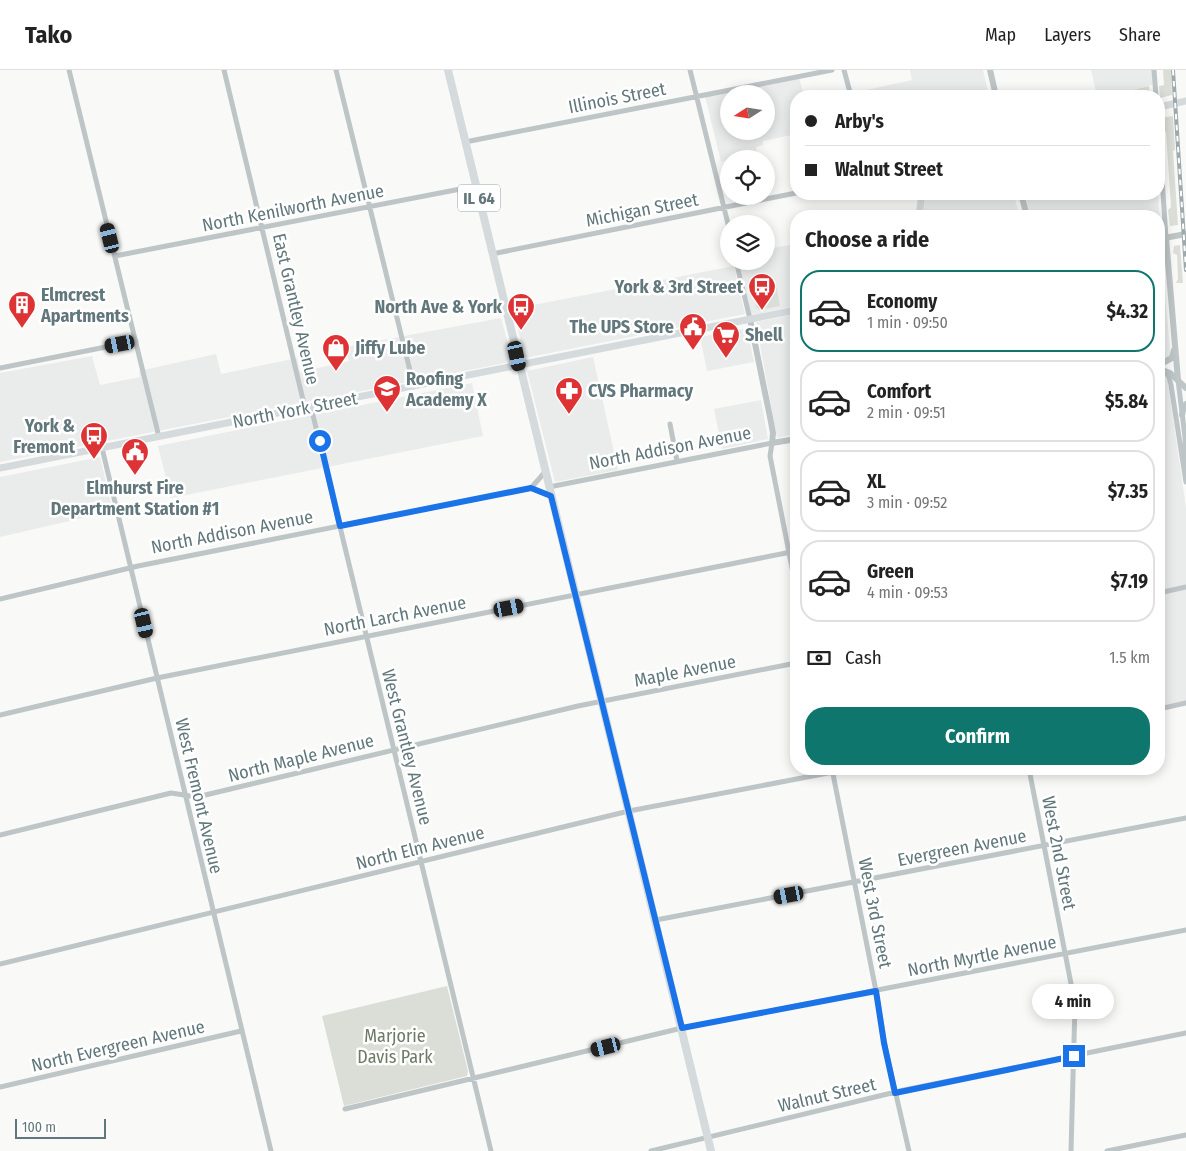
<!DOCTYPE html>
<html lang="en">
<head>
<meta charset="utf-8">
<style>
	:root { --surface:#fff; --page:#f6f6f6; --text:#222; --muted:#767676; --line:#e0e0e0; --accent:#0f766e }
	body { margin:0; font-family:"Fira Sans Condensed",sans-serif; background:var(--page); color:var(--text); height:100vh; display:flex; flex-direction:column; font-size:19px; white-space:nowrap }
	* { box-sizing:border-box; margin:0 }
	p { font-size:16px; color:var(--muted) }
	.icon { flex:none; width:28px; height:28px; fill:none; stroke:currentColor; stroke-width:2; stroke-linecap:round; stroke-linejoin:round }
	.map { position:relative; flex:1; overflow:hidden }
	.panel { position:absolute; left:790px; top:140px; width:375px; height:565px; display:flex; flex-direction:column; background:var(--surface); border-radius:20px; box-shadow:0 2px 12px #0003 }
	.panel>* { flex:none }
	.guide { position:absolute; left:790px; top:20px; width:375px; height:110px; border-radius:20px; box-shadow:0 2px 12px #0003; display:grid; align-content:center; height:110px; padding:0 15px; background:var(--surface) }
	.needle { width:32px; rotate:258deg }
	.tools { position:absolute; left:720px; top:15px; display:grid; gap:10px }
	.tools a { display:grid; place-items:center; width:55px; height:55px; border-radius:50%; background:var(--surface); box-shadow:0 2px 12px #0003; font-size:25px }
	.scale { position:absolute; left:15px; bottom:12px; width:91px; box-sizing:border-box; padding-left:5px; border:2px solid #61777b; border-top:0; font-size:14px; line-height:18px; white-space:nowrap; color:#61777b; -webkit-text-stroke:4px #fff; paint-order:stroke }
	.end { position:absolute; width:22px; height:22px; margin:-11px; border:6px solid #1a73e8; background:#fff; box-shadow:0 0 0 2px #fff }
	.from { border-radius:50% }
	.bubble { position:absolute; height:35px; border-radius:18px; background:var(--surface); box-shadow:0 2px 12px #0003; font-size:16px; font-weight:700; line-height:35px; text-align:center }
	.car { position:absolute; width:15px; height:30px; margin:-15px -8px; border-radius:6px; box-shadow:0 0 4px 1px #0007; background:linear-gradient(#222 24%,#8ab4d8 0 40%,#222 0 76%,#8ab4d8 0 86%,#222 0) }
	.guide b { display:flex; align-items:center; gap:18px; height:48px; font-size:19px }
	.guide b+b { border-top:1px solid var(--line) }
	.guide i { width:12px; height:12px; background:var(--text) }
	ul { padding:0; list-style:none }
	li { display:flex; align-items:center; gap:15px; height:82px; margin:0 10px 8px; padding:0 5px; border:2px solid var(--line); border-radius:20px }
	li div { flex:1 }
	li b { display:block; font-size:19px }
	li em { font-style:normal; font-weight:700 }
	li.selected { border-color:var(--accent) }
	li>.icon { width:45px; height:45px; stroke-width:1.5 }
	h2 { padding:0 15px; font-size:22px; line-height:60px }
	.pay { display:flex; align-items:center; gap:12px; height:55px; padding:0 15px; font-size:19px }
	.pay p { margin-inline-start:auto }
	.action { display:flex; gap:10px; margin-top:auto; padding:10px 15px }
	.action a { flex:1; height:58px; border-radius:20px; background:var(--accent); color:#fff; font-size:20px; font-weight:700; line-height:58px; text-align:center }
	header { display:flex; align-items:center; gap:30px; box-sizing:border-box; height:70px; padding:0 25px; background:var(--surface); border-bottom:1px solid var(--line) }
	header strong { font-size:24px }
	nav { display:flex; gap:28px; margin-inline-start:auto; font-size:18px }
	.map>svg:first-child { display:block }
</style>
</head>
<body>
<header>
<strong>Tako</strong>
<nav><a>Map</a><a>Layers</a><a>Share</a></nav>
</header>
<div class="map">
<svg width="1186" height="1081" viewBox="0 0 1186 1081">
	<rect width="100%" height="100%" fill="#f9f9f7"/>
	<path fill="#eaebeb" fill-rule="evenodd" d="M910,0H983L989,26H854L853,23L912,10Z
		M1091,0H1154L1155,14L1107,26H1097Z
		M799,7L804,26H796V64L763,71V75L756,77L757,82L721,92L705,26ZM729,24H766V61H729Z
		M926,124H1014L1019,146H923Z
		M1025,124H1158L1161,165L1159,166V146H1030Z
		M1160,171L1171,289L1159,291V172Z
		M796,174V236L751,245L739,191H766V179Z
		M734,196L745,244L525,288L513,239Z
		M796,244V364L777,368L756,252Z
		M501,248L511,285L505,293L0,392V303L92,286L100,315L140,307L139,301L216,284L221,304L297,288L300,302L349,291L345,277Z
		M747,258L754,292L707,301L700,267Z
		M593,287L618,400L555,412L527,301Z
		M1162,304L1166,306L1168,312L1186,438V631L1159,636V305Z
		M472,313L483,366L171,428L158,376Z
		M761,330L768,369L722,379L714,339Z
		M100,387L113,441L0,467V407Z"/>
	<path fill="#dbded7" d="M1163,0H1171L1172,25L1160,28L1159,16L1164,15Z
		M1149,16L1150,26H1107Z
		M1173,46L1175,80L1173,81L1178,155L1170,156L1168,140L1171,137L1166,62L1162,59L1161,48Z
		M1180,175L1183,213H1176L1178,209L1177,185L1173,183L1174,176Z
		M776,214L780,236L760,240L756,237L753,220Z
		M447,916L468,1001L467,1006L344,1036L322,946Z"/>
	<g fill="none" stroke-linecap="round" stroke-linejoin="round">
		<path stroke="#bec5c7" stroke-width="5" d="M69,0L159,367
			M224,0L305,338
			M336,0L414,317
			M690,0L729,158
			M844,0L851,26
			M1154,0L1156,26
			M1159,62L1166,168
			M465,72L832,0
			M492,184L796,123
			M115,186L476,116
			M736,191L750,249
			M0,298L136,271
			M1164,300L1169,307L1171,315L1186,412
			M1178,310L1185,367L1186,399
			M311,337L491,1081
			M670,354L677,391
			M102,378L271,1081
			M549,417L772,373L770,386L796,518
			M531,418L551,426
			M1159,523L1186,517
			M0,529L138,496L531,418L545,402
			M1159,639L1186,633
			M0,645L157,608L796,481
			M832,699L876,921L886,981L909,1081
			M1029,699L1075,934L1071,1081
			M0,765L171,723L197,727L578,636L796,593
			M656,850L1186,748
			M0,894L629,741L849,699
			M0,1017L241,961
			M345,1039L682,958L1186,860
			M651,1081L904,1020L1186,963
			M1107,1081L1186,1065"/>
		<path stroke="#bec5c7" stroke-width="6" d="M990,0L996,26
			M1021,124L1027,146
			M1166,168L1178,310
			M1159,169L1186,164
			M750,249L771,352L773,363L772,373L796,369
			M1159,295L1172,288L1174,280
			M1159,299L1170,303L1186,318
			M1182,345L1184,336L1186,334"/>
		<path stroke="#d5dbdd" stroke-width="7" d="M1159,37L1186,31
			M919,146L922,124
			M0,398L796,240"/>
		<path stroke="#d5dbdd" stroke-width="8" d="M448,0L711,1081"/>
		<defs>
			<path id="rail" d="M1173,0L1186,200"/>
		</defs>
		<use href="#rail" stroke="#9ea9ac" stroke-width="4"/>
		<use href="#rail" stroke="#fff" stroke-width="2" stroke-dasharray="5.5" stroke-linecap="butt"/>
	</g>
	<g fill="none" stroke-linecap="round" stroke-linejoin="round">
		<path stroke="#1a73e8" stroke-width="6" d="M320,371L340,456L531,418L551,426L682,958L876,921L884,973L895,1023L1074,986"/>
	</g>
	<defs>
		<symbol id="bus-pin" viewBox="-11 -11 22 30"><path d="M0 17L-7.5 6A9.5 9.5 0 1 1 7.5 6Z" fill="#de3335" stroke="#fff"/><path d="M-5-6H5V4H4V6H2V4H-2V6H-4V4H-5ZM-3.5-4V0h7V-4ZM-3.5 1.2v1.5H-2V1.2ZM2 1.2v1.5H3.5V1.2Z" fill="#fff"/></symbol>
		<symbol id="building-pin" viewBox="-11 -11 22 30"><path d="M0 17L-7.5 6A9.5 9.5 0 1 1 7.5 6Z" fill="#de3335" stroke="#fff"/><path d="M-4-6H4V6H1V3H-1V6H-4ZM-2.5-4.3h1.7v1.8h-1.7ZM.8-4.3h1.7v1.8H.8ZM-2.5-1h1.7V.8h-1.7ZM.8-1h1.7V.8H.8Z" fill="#fff"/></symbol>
		<symbol id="civic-pin" viewBox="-11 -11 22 30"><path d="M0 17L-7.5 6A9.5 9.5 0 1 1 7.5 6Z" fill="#de3335" stroke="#fff"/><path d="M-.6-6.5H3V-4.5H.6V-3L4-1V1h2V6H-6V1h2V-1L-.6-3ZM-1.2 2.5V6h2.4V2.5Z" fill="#fff"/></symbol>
		<symbol id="supermarket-pin" viewBox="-11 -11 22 30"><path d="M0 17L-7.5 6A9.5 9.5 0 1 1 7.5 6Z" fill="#de3335" stroke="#fff"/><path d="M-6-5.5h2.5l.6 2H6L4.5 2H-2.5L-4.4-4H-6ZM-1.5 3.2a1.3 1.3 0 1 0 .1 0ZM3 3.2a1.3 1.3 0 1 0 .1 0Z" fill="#fff"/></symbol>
		<symbol id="shop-pin" viewBox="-11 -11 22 30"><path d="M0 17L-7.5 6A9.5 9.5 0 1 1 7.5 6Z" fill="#de3335" stroke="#fff"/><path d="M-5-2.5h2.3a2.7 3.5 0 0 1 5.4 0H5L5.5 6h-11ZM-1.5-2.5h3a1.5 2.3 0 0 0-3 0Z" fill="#fff"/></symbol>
		<symbol id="school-pin" viewBox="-11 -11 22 30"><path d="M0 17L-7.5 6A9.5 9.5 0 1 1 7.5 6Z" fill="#de3335" stroke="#fff"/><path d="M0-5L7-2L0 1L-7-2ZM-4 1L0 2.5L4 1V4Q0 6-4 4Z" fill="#fff"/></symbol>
		<symbol id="pharmacy-pin" viewBox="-11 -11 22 30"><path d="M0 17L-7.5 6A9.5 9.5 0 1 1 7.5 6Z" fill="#de3335" stroke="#fff"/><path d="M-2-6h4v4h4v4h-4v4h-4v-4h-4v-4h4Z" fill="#fff"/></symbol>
	</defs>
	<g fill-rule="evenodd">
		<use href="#bus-pin" x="746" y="201" width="32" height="43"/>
		<use href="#building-pin" x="6" y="219" width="32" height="43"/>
		<use href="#bus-pin" x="505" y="221" width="32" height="43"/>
		<use href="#civic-pin" x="677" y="241" width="32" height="43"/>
		<use href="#supermarket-pin" x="710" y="249" width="32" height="43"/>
		<use href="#shop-pin" x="320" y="262" width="32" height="43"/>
		<use href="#school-pin" x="371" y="303" width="32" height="43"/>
		<use href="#pharmacy-pin" x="553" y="305" width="32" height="43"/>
		<use href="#bus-pin" x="78" y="350" width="32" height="43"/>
		<use href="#civic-pin" x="119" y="366" width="32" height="43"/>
	</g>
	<g text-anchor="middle" stroke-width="5" stroke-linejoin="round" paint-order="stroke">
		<rect fill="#fff" stroke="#90a0a3" stroke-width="1" x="458" y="114.5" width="42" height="27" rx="4"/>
		<g font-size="16" font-weight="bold" fill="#61777b">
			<text x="479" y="134">IL 64</text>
		</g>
		<g font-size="18" fill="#61777b" stroke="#fff">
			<text transform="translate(617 28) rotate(-11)" y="6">Illinois Street</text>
			<text transform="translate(293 138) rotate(-11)" y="6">North Kenilworth Avenue</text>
			<text transform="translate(642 140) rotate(-11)" y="6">Michigan Street</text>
			<text transform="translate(296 239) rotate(77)" y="6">East Grantley Avenue</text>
			<text transform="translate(295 340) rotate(-11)" y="6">North York Street</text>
			<text transform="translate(670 378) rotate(-11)" y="6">North Addison Avenue</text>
			<text transform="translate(232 462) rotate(-11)" y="6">North Addison Avenue</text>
			<text transform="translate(395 546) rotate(-11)" y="6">North Larch Avenue</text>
			<text transform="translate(685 601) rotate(-11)" y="6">Maple Avenue</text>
			<text transform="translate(407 677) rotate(76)" y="6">West Grantley Avenue</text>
			<text transform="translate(301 688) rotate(-14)" y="6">North Maple Avenue</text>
			<text transform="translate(199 726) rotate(77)" y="6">West Fremont Avenue</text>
			<text transform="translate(420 778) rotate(-14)" y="6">North Elm Avenue</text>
			<text transform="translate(962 778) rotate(-11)" y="6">Evergreen Avenue</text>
			<text transform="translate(1059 783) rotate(79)" y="6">West 2nd Street</text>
			<text transform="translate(875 843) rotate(79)" y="6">West 3rd Street</text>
			<text transform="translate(982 886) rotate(-11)" y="6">North Myrtle Avenue</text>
			<text transform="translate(118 976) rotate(-13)" y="6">North Evergreen Avenue</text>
			<text transform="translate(827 1025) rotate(-13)" y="6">Walnut Street</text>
		</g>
		<g font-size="18" font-weight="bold" fill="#61777b" stroke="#fff" text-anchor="start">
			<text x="743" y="223" text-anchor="end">York &amp; 3rd Street</text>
			<text x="41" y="231">Elmcrest<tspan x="41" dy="21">Apartments</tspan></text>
			<text x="502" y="243" text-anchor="end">North Ave &amp; York</text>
			<text x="674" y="263" text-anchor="end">The UPS Store</text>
			<text x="745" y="271">Shell</text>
			<text x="355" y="284">Jiffy Lube</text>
			<text x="406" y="315">Roofing<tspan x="406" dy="21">Academy X</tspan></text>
			<text x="588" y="327">CVS Pharmacy</text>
			<text x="75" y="362" text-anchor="end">York &amp;<tspan x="75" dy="21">Fremont</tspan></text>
			<text x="135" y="424" text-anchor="middle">Elmhurst Fire<tspan x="135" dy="21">Department Station #1</tspan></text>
		</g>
		<g font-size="18" fill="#6d7a64" stroke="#fff">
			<text x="395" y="972">Marjorie<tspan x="395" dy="21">Davis Park</tspan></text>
		</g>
	</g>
</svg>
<div class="tools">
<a><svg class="needle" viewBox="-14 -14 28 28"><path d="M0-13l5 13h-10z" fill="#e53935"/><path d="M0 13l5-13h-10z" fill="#767676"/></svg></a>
<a><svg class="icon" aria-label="locate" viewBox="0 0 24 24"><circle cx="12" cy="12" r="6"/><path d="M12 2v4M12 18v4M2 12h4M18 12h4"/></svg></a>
<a><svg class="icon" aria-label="layers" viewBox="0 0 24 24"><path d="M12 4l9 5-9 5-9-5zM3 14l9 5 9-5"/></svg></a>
</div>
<div class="scale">100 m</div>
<i class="end from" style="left:320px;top:371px"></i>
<i class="end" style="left:1074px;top:986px"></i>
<div class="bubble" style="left:1032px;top:914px;width:82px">4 min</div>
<i class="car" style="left:110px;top:168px;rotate:346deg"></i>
<i class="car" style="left:120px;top:274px;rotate:259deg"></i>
<i class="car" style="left:517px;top:286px;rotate:168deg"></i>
<i class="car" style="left:509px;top:538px;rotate:79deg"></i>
<i class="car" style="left:144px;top:553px;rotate:167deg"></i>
<i class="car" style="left:789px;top:825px;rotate:259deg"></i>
<i class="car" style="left:606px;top:977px;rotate:256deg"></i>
<div class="guide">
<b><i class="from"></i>Arby's</b>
<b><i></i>Walnut Street</b>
</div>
<section class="panel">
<h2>Choose a ride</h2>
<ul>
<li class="selected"><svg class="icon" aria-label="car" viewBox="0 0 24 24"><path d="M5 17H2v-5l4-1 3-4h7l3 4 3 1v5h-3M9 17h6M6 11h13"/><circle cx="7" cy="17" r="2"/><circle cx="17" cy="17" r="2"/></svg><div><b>Economy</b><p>1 min · 09:50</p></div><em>$4.32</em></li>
<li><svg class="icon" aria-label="car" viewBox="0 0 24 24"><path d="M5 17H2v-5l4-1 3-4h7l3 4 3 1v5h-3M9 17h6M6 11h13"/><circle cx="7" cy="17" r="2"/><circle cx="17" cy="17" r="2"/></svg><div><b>Comfort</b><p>2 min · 09:51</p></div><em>$5.84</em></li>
<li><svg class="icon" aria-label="car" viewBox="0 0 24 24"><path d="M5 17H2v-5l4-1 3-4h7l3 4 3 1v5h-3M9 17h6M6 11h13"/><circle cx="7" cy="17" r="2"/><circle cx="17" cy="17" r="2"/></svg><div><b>XL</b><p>3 min · 09:52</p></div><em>$7.35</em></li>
<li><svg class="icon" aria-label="car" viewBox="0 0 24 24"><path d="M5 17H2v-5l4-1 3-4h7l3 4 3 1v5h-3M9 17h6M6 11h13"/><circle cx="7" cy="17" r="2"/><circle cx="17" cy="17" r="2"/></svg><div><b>Green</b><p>4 min · 09:53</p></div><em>$7.19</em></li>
</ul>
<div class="pay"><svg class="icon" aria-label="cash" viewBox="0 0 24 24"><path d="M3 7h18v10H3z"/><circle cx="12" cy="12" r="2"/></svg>Cash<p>1.5 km</p></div>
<div class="action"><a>Confirm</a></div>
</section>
</div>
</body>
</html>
